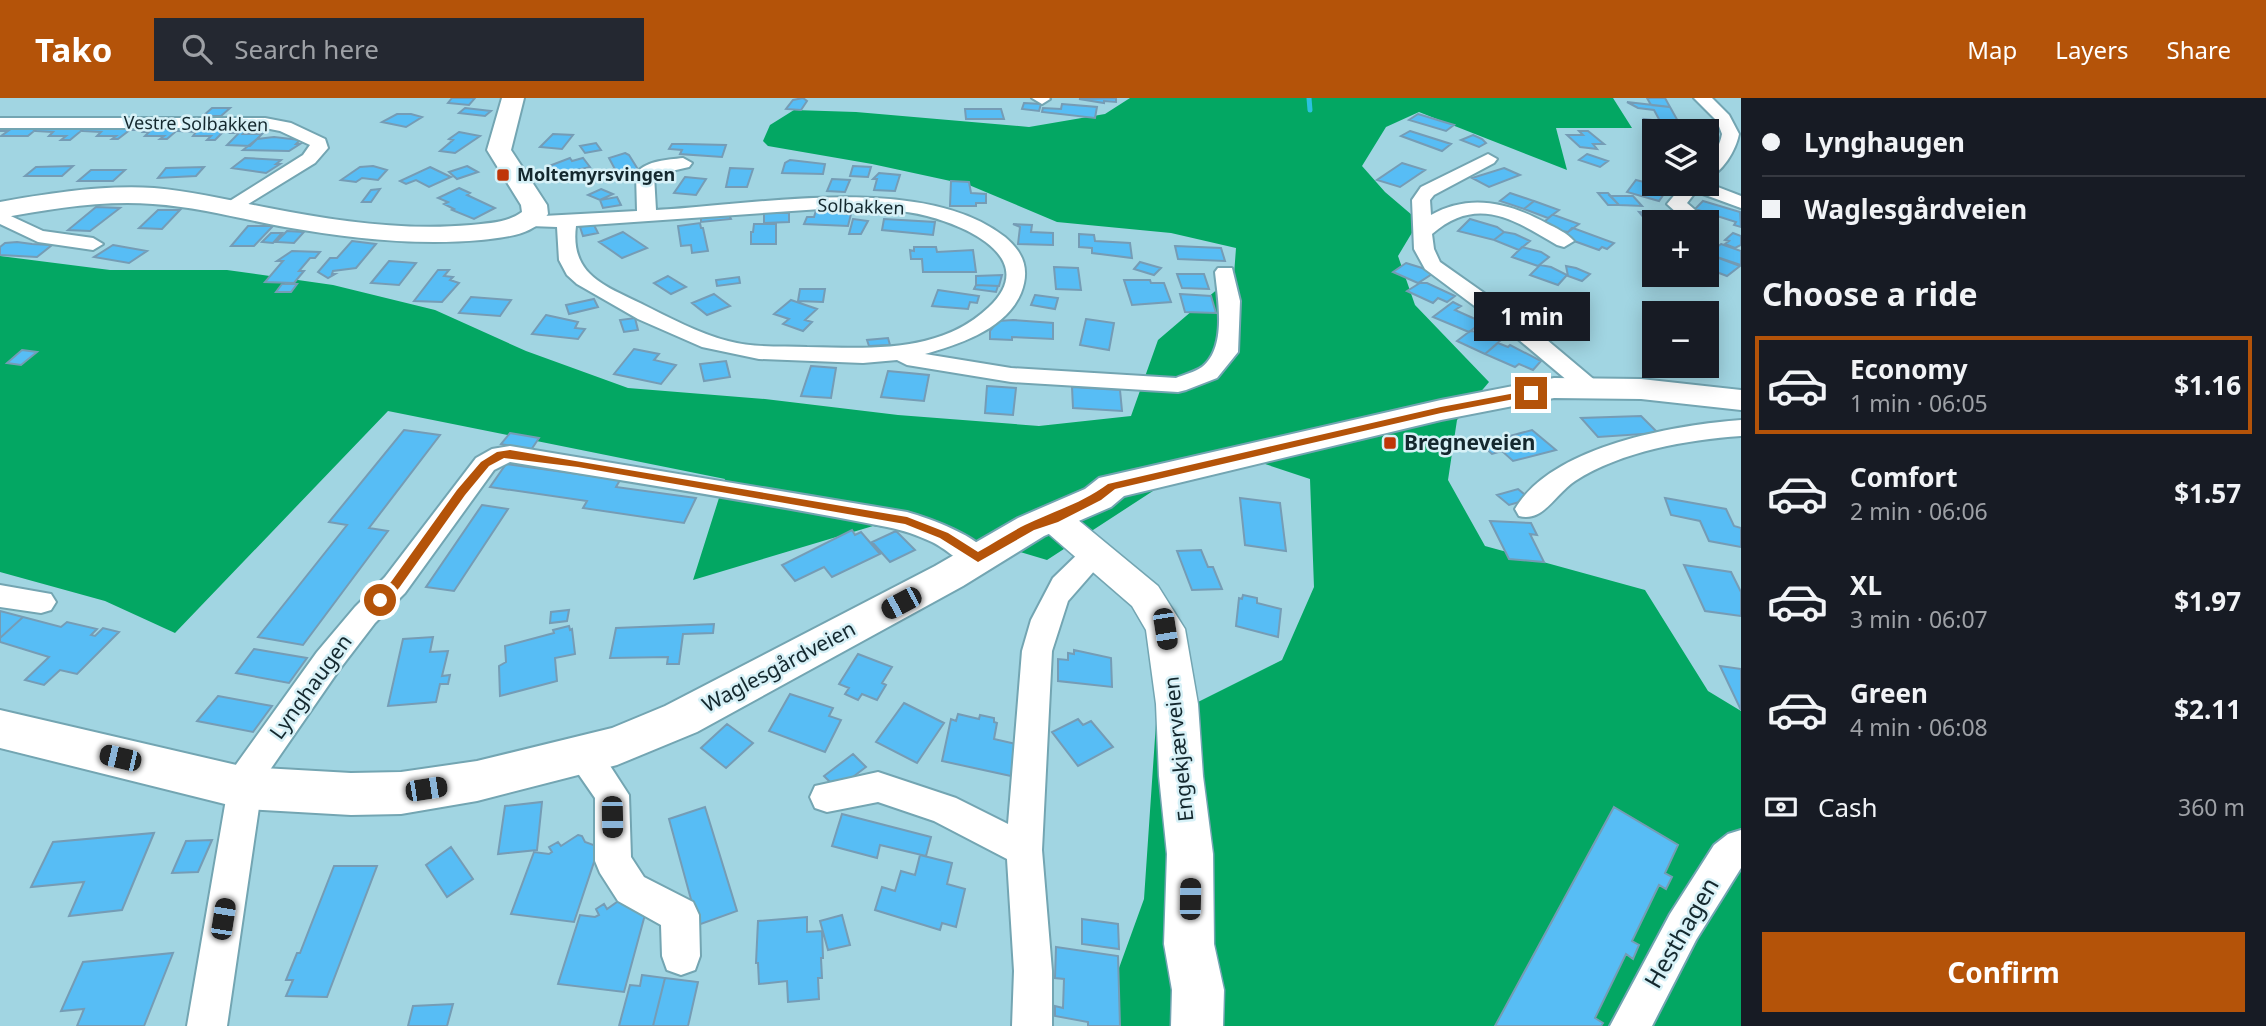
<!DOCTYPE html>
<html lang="en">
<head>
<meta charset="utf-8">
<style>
	:root { --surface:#171b24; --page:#242831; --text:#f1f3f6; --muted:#9ea1a6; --line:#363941; --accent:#b45309 }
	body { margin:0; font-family:"Noto Sans",sans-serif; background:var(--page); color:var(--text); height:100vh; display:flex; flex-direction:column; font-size:26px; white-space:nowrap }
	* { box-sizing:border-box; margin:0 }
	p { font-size:23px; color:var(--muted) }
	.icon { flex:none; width:38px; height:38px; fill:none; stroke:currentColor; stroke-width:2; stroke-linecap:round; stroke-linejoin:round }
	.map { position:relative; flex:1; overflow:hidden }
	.details { display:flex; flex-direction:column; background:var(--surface); width:525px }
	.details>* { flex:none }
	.banner { display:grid; align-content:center; height:154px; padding:0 21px; background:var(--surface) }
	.tools { position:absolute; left:1642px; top:21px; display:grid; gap:14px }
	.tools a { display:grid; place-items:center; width:77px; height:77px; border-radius:0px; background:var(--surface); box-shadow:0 4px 18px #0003; font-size:35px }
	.end { position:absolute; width:32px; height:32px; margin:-16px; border:9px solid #b45309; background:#fff; box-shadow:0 0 0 4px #fff }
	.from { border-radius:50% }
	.bubble { position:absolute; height:49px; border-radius:0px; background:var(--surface); box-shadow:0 4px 18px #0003; font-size:23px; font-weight:700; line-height:49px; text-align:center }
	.car { position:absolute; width:21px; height:42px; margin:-21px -10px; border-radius:9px; box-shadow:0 0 5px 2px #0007; background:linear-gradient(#222 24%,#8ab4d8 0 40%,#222 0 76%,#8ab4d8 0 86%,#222 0) }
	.banner b { display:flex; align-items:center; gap:24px; height:66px; font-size:26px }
	.banner b+b { border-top:2px solid var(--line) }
	.banner i { width:18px; height:18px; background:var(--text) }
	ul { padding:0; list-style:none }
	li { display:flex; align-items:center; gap:21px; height:98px; margin:0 14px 10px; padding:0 7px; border:4px solid transparent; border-radius:0px }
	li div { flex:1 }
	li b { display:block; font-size:26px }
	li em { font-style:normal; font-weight:700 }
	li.selected { border-color:var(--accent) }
	li>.icon { width:63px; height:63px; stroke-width:1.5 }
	h2 { padding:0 21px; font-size:32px; line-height:84px }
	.pay { display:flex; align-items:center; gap:18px; height:77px; padding:0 21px; font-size:26px }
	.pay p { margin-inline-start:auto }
	.primary-button { display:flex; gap:14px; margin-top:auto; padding:14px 21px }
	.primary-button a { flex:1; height:80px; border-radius:0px; background:var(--accent); color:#fff; font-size:28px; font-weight:700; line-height:80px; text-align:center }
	header { display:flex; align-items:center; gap:42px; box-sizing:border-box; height:98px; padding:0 35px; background:var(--accent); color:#fff }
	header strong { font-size:33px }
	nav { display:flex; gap:38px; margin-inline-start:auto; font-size:24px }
	.search { width:490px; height:63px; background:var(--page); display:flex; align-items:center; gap:18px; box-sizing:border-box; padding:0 24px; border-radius:0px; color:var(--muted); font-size:26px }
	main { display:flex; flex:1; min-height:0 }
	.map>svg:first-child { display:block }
</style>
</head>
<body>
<header>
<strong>Tako</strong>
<div class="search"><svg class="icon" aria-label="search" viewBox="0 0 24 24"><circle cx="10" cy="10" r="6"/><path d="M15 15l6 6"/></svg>Search here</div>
<nav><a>Map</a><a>Layers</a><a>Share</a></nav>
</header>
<main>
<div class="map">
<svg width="1741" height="928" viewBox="0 0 1741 928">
	<rect width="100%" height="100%" fill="#a1d5e2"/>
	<path fill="#03a763" d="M1130,0H1613L1632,30H1556L1567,72L1419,14L1386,29L1362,68L1385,94L1419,123L1398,158L1415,207L1489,284L1457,322L1448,382L1485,448L1645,492L1708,593L1741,613V928H1098L1144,801L1156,625L1282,562L1314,489L1310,381L1259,364L1156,391L1047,462L1007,450L873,428L693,482L725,381L388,313L175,535L105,503L0,474V158L110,172H227L333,187L435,212L526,253L628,290L765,301L898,317L1039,328L1131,318L1158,242L1234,177L1236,150L1171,135L1057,124L969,87L872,66L768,48L763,43L770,27L794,12L856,14L1029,29L1105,16Z"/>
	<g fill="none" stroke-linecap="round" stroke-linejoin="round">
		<path stroke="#2bc0df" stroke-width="5" d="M1309,0L1310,12"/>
	</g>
	<path fill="#57bdf5" stroke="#759cb5" stroke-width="2" d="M452,0H475L469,7L448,5Z
		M803,0L807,3L801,12L786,11L793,2Z
		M1116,0V4L1104,3V5L1079,1Z
		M1647,0H1665L1670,9L1651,7Z
		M1627,4L1670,9L1679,25L1660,23L1654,12L1638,10Z
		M1024,5L1041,6L1039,13L1022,11Z
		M1062,6L1097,9L1095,20L1042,14L1043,10L1061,11Z
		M212,10H230L221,18H203Z
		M465,10L491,13L485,18L459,15Z
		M965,11H1001L1004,21H966Z
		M397,16H411L422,19L406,29L382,24Z
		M1418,16L1454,27L1446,33L1409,22Z
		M1644,21L1686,26L1688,28H1681L1685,33H1666L1663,28L1647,26Z
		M0,27L40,28L28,38H1L8,33H0Z
		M41,27L87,28L70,42H61L66,38H49L53,34L34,33Z
		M88,27L135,28L118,41H112L116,38H97L101,34L81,33Z
		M135,28H182L167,41H160L164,38H145L149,34H143L145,32H129Z
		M182,28H229L215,42H207L211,38H193L196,34L176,33Z
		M235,32H247L243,36H262L250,48L227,47L239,35H231Z
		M1410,33L1451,46L1442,53L1401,38Z
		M1579,33H1588L1604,46H1593L1597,51L1580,49L1567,37H1583Z
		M459,34L480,38L455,55L440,53L453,42L449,41Z
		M553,36L573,37L562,51L540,49Z
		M1473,37L1482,41L1486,45L1479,49L1461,42Z
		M274,39L300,42L296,46H300L289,53L243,52L257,41Z
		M596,45L601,52L585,55L580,48Z
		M672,46H685L726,47L722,59L680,56L682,52L669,51Z
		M625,55L629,57L639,73L618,77L609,60Z
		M1587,56L1608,63L1600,69L1579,62Z
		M245,60L281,62L276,66H280L266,75L232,70Z
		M570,60L572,63L583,60L590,69L555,77L549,68Z
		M790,62L825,66L823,76L782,75L785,65Z
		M1402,65L1425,72L1400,89L1377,82Z
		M73,68L62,78H25L36,69Z
		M373,68L387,72L378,82L362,80L356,84L341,82L360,69Z
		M467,68L478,74L457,81L449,74Z
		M853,68L871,69L868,79L850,78Z
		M204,69L196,78L158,80L166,70Z
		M430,69L451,79L429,89L416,82L406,86L400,83Z
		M730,70L753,71L747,89H726Z
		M1504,70L1520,77L1489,89L1472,80Z
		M91,72H125L113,83H78Z
		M879,75L900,77L895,93L874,92L877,81H873Z
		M685,79L706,81L696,97L674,95Z
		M832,81L850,82L845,94L827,93Z
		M1636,82L1668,90L1659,103L1627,94Z
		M951,83L969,84L971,95L986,96V105H976V108H950Z
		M459,90L470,95L467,97L495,110L474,121L452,112L454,111L444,106L448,104L438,100Z
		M380,91L371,104H362L371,92Z
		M601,91L613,96L600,102L588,97Z
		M1510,95L1534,103L1524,111L1500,103Z
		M1598,95H1608L1619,107H1608Z
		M1610,98H1633L1642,108L1619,107Z
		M617,99L621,107L603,110L600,102Z
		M1534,103L1559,112L1548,120L1524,111Z
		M1703,103L1740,114L1741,129L1734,127L1736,124L1695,111Z
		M96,109L120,110L90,133L68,132Z
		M817,109H850L849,115L843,116H851L848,128L804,126L807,119H814Z
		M158,112H180L162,131L139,130Z
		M1639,114L1664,116L1672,124H1654V132Z
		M764,115H789V124L764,125Z
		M729,117L731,121L701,124V119Z
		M1552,117H1554L1579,126L1568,134L1562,133L1543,125Z
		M853,121L868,123L861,136H849Z
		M884,121L935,124L933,137L882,132Z
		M1470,121L1497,129L1504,134L1494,142L1458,133Z
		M593,125L598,135L583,138L580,129Z
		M700,125L701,130H703L708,153L692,155L691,147L681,148L678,128Z
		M754,126H776V146H751V134H753Z
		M1013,126L1032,127L1031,134L1053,135V147L1018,146L1020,129Z
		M248,128H273L254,148H231Z
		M1572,130H1573L1614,145L1607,151L1602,149L1599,152L1563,139Z
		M287,133L304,134L294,145L276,144Z
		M623,134L647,150L622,160L599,144Z
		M1504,134L1515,136L1530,143L1519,152L1494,142Z
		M271,135H282L273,145L262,144Z
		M1733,135L1741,138V147L1735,150L1725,146L1729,143L1725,142Z
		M1079,136L1094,137L1095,143L1130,145L1132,160L1092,155V150L1079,149Z
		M352,143L376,146L356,170L333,173L332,176H335L328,180L318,174L330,160H337Z
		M17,144L32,146L52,147L37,159L0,157V149L5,145Z
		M1721,146L1741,153V167L1708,156Z
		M113,147L147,153L129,165L94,159Z
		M1175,148L1221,150L1225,163L1178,161Z
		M914,149H936L937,154L973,152L976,174H923L922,161H911L910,152L914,153Z
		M1522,149L1541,154L1549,159L1538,168L1512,159Z
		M292,153L320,154L315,160H310L299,173H304L294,185L265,184L283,163H277Z
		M1708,156L1740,168L1727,178L1706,170Z
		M389,163L416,165L399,187L371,185Z
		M1140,164L1161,170L1154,177L1134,171Z
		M1406,165L1422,170L1432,176L1418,185L1393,174Z
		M1540,167L1551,169L1567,177L1558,187L1530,177Z
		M1566,168L1576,170L1590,176L1582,183L1568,178Z
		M1054,169L1078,170L1081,192L1056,191Z
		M438,172H449L444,178L453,179L450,182L459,185L442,204L414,203Z
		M1177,176H1204L1209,191L1182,190Z
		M1002,177L999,188L976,187V178Z
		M668,178L686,189L671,196L654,185Z
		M739,179L740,185L717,188L716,182Z
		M1124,182H1150L1151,185H1164L1171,204L1132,207Z
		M1420,185H1427L1455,198L1447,204L1438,200L1433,205L1407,193Z
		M282,186H297L291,194H276Z
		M976,187L998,188L996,194L974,191Z
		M800,191H825L823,204L798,203Z
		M938,192L979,198L977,205L970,204L968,211L932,208Z
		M714,196L730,208L707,217L692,205Z
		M1180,196L1211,198L1216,215L1185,214Z
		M1035,197L1058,200L1055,211L1031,207Z
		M471,199L511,202L500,218L459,215Z
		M594,201L598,209L569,216L566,207Z
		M791,202L817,211L805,222L812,224L803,233L783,226L789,221L774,216Z
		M1453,204L1461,208L1455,212L1482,224L1469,234L1433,219Z
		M546,217L578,224L575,230L585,231L578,241L532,236Z
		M635,220L638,232L624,234L620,222Z
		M1086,221L1114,225L1109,252L1080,247Z
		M1013,222L1053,225V241L1012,239V242L990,241V233L998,223Z
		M1470,233L1478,234L1490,241L1494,238L1502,241L1485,256L1457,243Z
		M888,240L890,247L869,248L867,242Z
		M1498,245L1508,249L1510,247L1541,263L1533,272L1519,266L1515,269L1485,256Z
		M634,251L659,256L654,262L676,267L661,286L614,276Z
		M22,252L37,254L21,267L7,265Z
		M726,263L730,279L704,283L700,266Z
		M811,268L836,270L831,300L801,298Z
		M888,273L929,277L924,303L881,299Z
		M987,288L1016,290L1013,317L985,315Z
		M1072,289L1120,292L1122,313L1073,310Z
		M1641,318L1658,335L1598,339L1581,320Z
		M404,332L440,337L369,430L388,433L303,547L258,539L347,427L329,424Z
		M1532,332L1556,352L1513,363L1502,353L1492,356L1481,346Z
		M510,335L539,340L531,352L501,346Z
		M506,366L620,382L616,389L696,400L684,425L583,410L587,403L490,389Z
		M1518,391L1530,401L1509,407L1497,397Z
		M1240,400L1280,405L1286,453L1245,447Z
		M1665,400L1726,411L1734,428L1741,430V449L1709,443L1700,423L1671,417Z
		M482,407L508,411L454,493L426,489Z
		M1490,423L1531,425L1537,437L1530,436L1544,464L1509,461Z
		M852,432L855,437L861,434L880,456L832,479L824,469L795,483L782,467Z
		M896,433L915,452L890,464L872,444Z
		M1201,452L1208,469H1213L1222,491L1192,492L1177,453Z
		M1684,467L1731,474L1741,494V518L1705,513Z
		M1243,497L1257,500V505L1281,511L1278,539L1236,528L1239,500L1242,501Z
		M569,512L567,523L550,525L551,514Z
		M0,513L23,519L0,540Z
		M23,519L61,529L67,524L97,531L91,537L95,538L103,530L119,534L77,576L60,572L44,587L25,582L49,559L0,544V540Z
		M714,526L713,535L683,536L679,566H667L668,559L610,560L616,530Z
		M569,528L570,532L572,531L575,556L555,560L557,583L500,598L499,568L506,564L505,548L554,535L553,532Z
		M433,539L430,554L448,553L442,578L450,577L448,586H440L436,604L388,608L403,541Z
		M254,551L307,560L289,585L236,575Z
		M1074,552L1111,560L1112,589L1058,583V561L1068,562V555L1074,556Z
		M858,556L892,569L882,585L886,587L877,602L862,596L858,602L845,596L849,590L839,586Z
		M1720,568L1741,571V612Z
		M790,596L833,610L829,618L841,622L825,654L769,633Z
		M218,598L272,608L253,634L197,623Z
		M904,605L944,625L917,665L876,644Z
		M958,616L979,621L980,617L994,620V624L997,625L994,641L1016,646L1011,678L942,663L951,621L956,623Z
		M1078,621L1083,627L1091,623L1113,649L1078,668L1052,634Z
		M727,626L753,645L726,670L701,650Z
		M853,656L866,669L837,691L824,678Z
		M542,704L537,752L498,756L505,708Z
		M705,709L737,813L698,827L669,721Z
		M1614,709L1678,747L1665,775L1672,779L1666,791L1659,787L1632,843L1639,847L1633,861L1626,856L1595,920L1603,925L1601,928H1495Z
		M842,716L931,739L926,758L880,747L877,760L832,748Z
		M154,735L122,812L69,818L84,784L31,789L53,744Z
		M578,737L582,738L585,744L599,749L574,824L511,816L534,754L549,756L552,754L549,749L558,744L561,748Z
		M212,742L198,774L172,775L186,743Z
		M451,749L473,781L447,799L426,767Z
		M920,757L952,765L947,786L965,791L956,829L942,825L940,832L875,812L882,789L895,793L901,773L915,777Z
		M334,768H377L327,899L286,898L293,882H286L297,855H300Z
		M624,799L646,813L624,894L558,886L580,817L595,819L599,817L596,811L604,806L607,811Z
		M842,817L850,847L828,852L820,823Z
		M807,819V834L822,833L823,860H821L822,880H818L819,901L788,904L787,883L759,886L758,865H756L758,823Z
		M1082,821L1118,826L1119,851L1082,846Z
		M1056,849L1118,858L1120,928H1088V924L1055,918V908L1063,910L1064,881L1055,880Z
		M173,855L144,928H77L84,911L61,913L83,864Z
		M642,877L665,880L653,928H619L630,887L640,888Z
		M665,880L698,884L688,928H653Z
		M453,906L447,928H408L413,908Z"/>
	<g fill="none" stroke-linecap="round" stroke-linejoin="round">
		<defs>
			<path id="minor" d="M1032,0H1049L1050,1L1042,6Z
				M1694,0H1712L1729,17L1739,36C1736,52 1722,76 1706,80C1706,57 1718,57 1722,36L1717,23Z
				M0,20H265L291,25L325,41L328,50L315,65L232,116L223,110L225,106L303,57L310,47L280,33L265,30H0Z
				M1488,56L1497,61L1494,65L1434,97L1430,102L1431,117C1470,95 1509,105 1546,125C1556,130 1567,135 1574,143L1564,149L1557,147C1513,121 1477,97 1432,136L1434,151L1440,164L1528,226L1597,284L1601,289L1597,294H1581L1512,236L1425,171L1414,151L1412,102L1421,89Z
				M683,60L692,65L689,69L654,77L656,112C755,107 923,74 1005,139C1024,155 1030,172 1021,195C1006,231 960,246 925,256L1011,270L1176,280C1183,277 1195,274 1202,269C1227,250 1218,202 1215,174L1218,170H1232L1240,203L1238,254L1217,280L1186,292L1178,294L1011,284L907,267L897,262L863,265L759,261L702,249L638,221L577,186L567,177L559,162L557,129L530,128L520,122L530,116L543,118L637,113L636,75C648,62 667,62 683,60ZM821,111C856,111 892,109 927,118C967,128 1040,161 989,209C940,256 869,250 807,249C781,248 753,250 728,243C698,235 668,219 640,205C603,187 570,176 576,128Z
				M1706,82L1710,86L1741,98V110L1700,95L1694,96L1687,105L1709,124L1706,127V124H1687L1667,106L1682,88L1706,86Z
				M0,113L43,133L93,140L103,146L93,152L38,144L0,126Z
				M1741,322V338C1686,342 1622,353 1575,383C1556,395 1543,425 1519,418L1515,411C1552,348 1674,327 1741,322Z
				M510,348L907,414C931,421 979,438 992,460L988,467C966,474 951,453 932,444C917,437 903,432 887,429C762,404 636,385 510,364L494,372L405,495L375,525L339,572L263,682L227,928H187L230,678L235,668L317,554L355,509L385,479L476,360L492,351Z
				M1096,445L1106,448L1110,455L1068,503L1052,553L1042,752L1052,873V928H1012L1014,873L1007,761L934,723L878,704L827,714L815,710L810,699L815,688L878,674L956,700L1008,726L1022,553L1031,522L1053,480L1086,448Z
				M0,487L51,496L56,504L51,512L41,515L0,509Z
				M588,642L600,646L605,660L629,697L631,759L644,779L693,804L699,817L700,858L695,872L681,877L667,872L662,858L661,827L618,803L600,775L595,763V700L577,674L571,656L576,646Z
				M1741,732V770L1696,842L1652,928H1610L1670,816L1714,747L1728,736Z"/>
			<path id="tertiary" d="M1054,409L1066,412L1158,488L1185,531L1198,606L1203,678L1213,756L1214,846L1224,892L1223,928H1171L1172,892L1164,846L1167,756L1159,678L1156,606L1146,532L1132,508L1042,430L1036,421L1042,412Z"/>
			<path id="secondary" d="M502,0H524L511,52L547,107L548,116C533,138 505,139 481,142C415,148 349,140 285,129C241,121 198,109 153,106C102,102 51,111 0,120V104C51,95 102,87 154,90C193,93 231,103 269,110C335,123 404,133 471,127C489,125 507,125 522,114L521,107L487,52Z
				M1554,280L1641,281L1741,292V312L1641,301L1554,300L1441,322L1124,398L1111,409L1044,438L963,488L697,634L617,667L477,703L401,716L351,717L245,711L0,650V612L245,669L351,675L401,674L477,663L612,630L665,608L935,468L1018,420L1085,391L1099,380L1441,302Z"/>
		</defs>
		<use href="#minor" stroke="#73a5b2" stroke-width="4"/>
		<use href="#tertiary" stroke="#73a5b2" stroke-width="3"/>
		<use href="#secondary" stroke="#73a5b2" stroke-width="4"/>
		<use href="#minor" fill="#fff" fill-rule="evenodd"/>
		<use href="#tertiary" fill="#fff" fill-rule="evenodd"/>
		<use href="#secondary" fill="#fff" fill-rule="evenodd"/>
	</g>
	<path fill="#b45309" d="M1531,292H1535V297L1441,315L1115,391L1101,402L1058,424L1034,432L978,464L940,440L905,426L578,369L504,360L489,368L465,397L399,490L384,505H376L374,502L391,484L457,392L481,364L497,354L510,352L907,419L948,435L978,454C994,445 1009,435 1025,427C1054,413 1083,405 1108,386L1441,309Z"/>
	<g fill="#bf3608" stroke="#d7f1f7" stroke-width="2.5">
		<rect x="496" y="70" width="14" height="14" rx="3.5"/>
		<rect x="1383" y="338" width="14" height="14" rx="3.5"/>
	</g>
	<g text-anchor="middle" stroke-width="5" stroke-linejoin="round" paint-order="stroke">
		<g font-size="18" fill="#14282e" stroke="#d7f1f7">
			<text transform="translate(196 26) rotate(1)" y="6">Vestre Solbakken</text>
			<text transform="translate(861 109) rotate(2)" y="6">Solbakken</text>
		</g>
		<g font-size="18" font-weight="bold" fill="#14282e" stroke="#d7f1f7" text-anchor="start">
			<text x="517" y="83">Moltemyrsvingen</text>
		</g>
		<g font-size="21" font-weight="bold" fill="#14282e" stroke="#d7f1f7" text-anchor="start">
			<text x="1404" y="352">Bregneveien</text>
		</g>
		<g font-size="21" fill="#14282e" stroke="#d7f1f7">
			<text transform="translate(779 569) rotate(-28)" y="7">Waglesgårdveien</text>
			<text transform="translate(311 589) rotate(-54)" y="7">Lynghaugen</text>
			<text transform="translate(1179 651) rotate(-96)" y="7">Engekjærveien</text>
		</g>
		<g font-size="24" fill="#14282e" stroke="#d7f1f7">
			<text transform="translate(1682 835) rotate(-60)" y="8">Hesthagen</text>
		</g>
	</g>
</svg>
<div class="tools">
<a><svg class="icon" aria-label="layers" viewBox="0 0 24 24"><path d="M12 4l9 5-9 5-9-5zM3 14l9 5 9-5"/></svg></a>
<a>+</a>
<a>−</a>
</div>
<i class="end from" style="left:380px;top:502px"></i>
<i class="end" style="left:1531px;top:295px"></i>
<div class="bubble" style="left:1474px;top:194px;width:116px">1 min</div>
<i class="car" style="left:901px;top:505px;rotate:242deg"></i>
<i class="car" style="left:1165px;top:531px;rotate:171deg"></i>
<i class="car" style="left:120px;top:660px;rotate:283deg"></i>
<i class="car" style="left:426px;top:691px;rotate:81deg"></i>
<i class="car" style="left:612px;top:719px;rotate:179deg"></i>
<i class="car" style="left:1190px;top:801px;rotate:1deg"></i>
<i class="car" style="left:223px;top:821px;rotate:9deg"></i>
</div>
<section class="details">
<div class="banner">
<b><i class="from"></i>Lynghaugen</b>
<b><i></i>Waglesgårdveien</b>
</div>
<h2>Choose a ride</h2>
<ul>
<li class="selected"><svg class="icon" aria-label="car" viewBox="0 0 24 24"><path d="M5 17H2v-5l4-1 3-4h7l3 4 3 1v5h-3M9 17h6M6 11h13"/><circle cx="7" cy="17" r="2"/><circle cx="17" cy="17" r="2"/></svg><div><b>Economy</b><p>1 min · 06:05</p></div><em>$1.16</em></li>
<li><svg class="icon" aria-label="car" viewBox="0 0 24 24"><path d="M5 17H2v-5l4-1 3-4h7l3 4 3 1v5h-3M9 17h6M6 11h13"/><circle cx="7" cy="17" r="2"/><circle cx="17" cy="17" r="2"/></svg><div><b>Comfort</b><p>2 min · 06:06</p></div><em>$1.57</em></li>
<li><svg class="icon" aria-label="car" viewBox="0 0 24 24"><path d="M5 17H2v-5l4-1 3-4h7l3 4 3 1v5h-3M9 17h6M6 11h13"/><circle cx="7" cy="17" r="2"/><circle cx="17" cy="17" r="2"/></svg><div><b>XL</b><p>3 min · 06:07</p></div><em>$1.97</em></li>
<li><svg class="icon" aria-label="car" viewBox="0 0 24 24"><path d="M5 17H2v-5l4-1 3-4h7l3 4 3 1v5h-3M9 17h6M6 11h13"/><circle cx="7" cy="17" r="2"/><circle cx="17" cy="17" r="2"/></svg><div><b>Green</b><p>4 min · 06:08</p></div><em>$2.11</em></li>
</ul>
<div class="pay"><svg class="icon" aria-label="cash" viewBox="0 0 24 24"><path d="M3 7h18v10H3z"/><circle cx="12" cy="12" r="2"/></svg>Cash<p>360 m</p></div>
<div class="primary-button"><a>Confirm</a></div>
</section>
</main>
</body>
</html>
